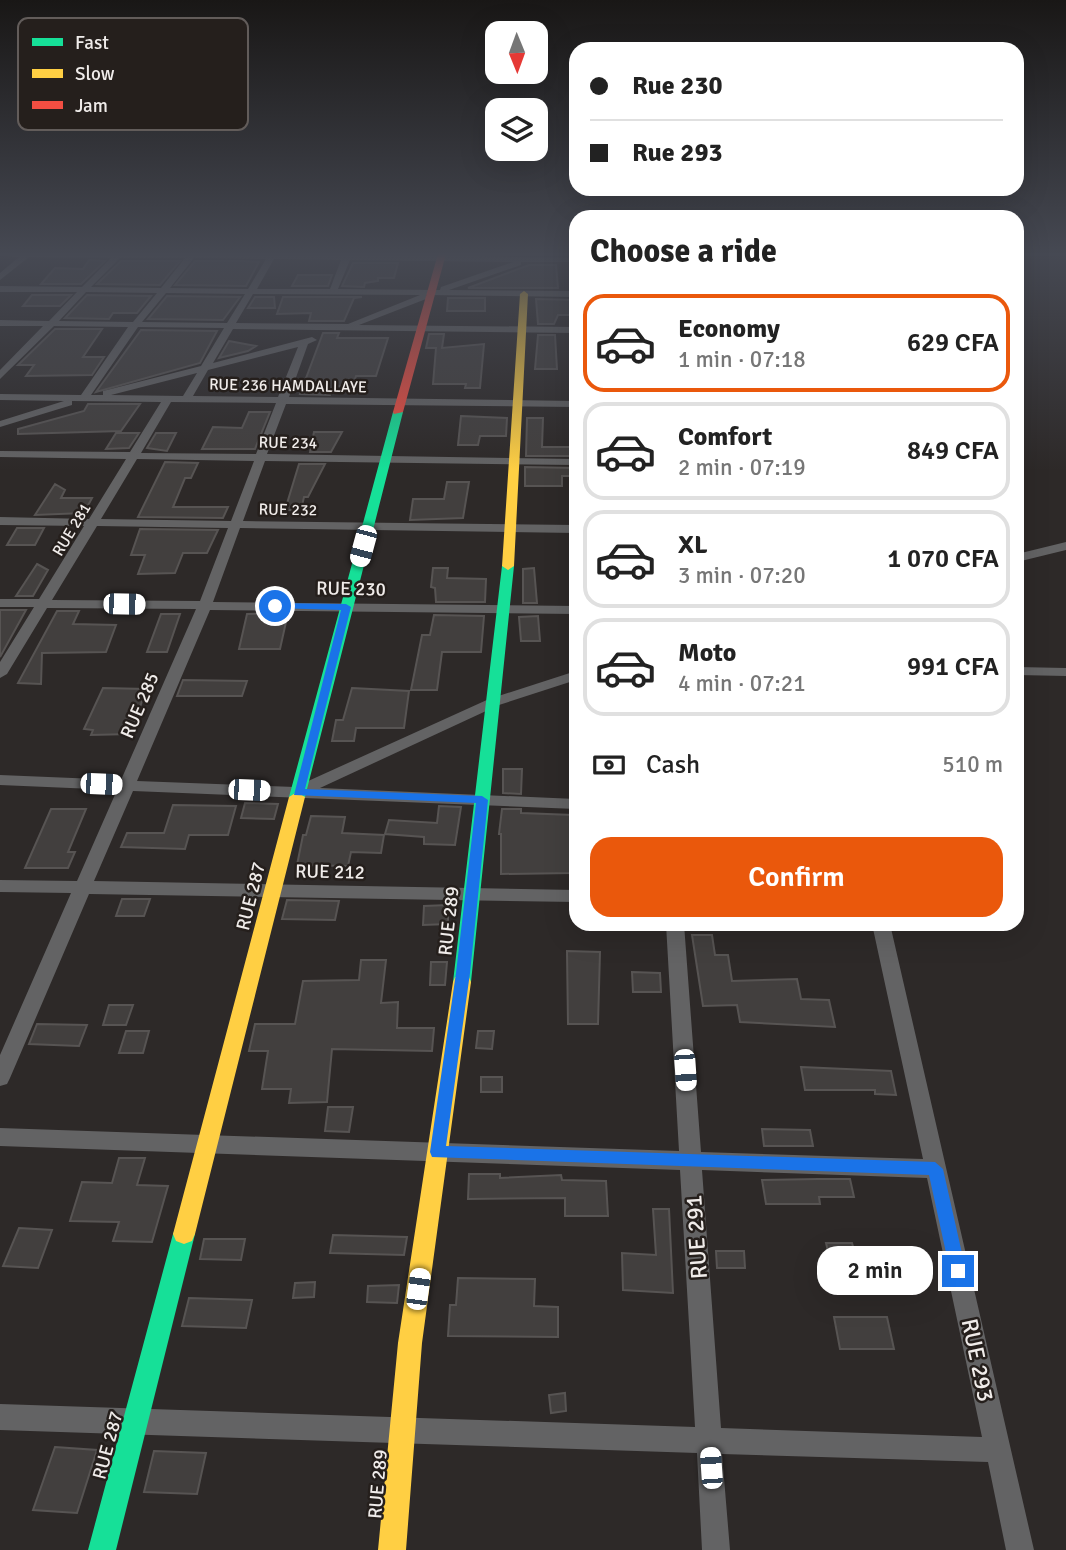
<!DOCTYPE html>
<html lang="en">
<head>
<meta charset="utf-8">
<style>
	:root { --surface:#fff; --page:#f6f6f6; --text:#222; --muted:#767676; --line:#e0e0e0; --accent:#ea580c }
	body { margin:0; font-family:Signika,sans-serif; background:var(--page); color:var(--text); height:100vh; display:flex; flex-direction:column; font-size:26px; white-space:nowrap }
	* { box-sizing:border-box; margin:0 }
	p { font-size:23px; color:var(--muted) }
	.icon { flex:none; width:38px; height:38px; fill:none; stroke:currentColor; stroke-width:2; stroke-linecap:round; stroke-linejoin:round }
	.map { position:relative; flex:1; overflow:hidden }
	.details { position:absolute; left:569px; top:210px; width:455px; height:721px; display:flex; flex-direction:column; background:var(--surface); border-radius:21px; box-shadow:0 7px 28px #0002 }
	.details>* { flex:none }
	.top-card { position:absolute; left:569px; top:42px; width:455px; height:154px; border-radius:21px; box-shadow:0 7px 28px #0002; display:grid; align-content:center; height:154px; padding:0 21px; background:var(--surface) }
	.needle { width:46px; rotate:179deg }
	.fabs { position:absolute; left:485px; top:21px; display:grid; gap:14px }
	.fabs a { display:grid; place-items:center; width:63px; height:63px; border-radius:14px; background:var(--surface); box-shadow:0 7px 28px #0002; font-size:35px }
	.end { position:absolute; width:32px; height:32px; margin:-16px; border:9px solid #1a73e8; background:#fff; box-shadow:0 0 0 4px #fff }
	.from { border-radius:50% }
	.bubble { position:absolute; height:49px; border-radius:21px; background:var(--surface); box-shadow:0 7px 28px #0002; font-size:23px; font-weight:600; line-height:49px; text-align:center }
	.car { position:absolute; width:21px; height:42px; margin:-21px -10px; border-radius:9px; box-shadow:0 0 5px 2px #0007; background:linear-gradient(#fff 24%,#345 0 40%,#fff 0 76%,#345 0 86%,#fff 0) }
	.top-card b { display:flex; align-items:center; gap:24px; height:66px; font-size:26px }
	.top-card b+b { border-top:2px solid var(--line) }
	.top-card i { width:18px; height:18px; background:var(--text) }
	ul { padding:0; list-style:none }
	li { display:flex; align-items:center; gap:21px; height:98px; margin:0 14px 10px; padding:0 7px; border:4px solid var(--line); border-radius:21px }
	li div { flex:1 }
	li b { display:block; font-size:26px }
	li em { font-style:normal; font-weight:600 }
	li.active { border-color:var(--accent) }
	li>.icon { width:63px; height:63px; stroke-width:1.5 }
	h2 { padding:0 21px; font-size:32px; line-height:84px }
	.pay { display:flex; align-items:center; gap:18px; height:77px; padding:0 21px; font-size:26px }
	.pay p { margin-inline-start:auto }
	.cta { display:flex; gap:14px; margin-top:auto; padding:14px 21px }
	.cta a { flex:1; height:80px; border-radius:21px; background:var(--accent); color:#fff; font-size:28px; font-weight:600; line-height:80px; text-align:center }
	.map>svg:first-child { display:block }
</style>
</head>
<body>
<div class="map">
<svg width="1066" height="1550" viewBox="0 0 1066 1550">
	<rect width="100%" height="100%" fill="#2d2928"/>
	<path fill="#423f3e" stroke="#575453" stroke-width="2" d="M89,260L105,261L81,284H41L55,268L83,269Z
		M121,261H180L160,285L97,284Z
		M195,261H242L259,262L246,286L175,285Z
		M353,263H398L394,278H378V281L365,283L364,287L342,286Z
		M529,265H556L558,288H468Z
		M298,275H332L328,286H292Z
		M32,295H71L60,306H23Z
		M87,295L151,296L137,313H113L109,319L65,318Z
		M167,296L240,297L223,320L148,319Z
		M255,297H274L275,308H248Z
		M283,297H362L354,298L344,321H309L311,313L277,314Z
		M448,298H485V311H447Z
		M536,299L576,300V315H558L554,324H538Z
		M55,329H102L83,357H104L92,375L26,376L34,365H18Z
		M141,330L217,331L200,363L96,392Z
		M323,333H339L337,338H388L376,376H356L353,386H333L330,395L300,394Z
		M429,334H444L442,348L484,344L480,388H465L466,384H433L436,348H426Z
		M538,335H555L557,369H535Z
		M229,341L256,346L248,351L219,358Z
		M88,404H140L121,431L18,434V429L84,411Z
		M249,412H270L255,449H202L213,427L242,428Z
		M461,416L507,418L506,436H480L478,445H458Z
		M527,418H543L542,447H576V456H526Z
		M314,432H342L331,452H310Z
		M116,433H139L129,448L106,449Z
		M156,433H176L167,451L147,448Z
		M165,462L198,463L191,478H185L173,507H228L223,518L138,517Z
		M299,464H325L308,497H304L301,510H285Z
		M525,467L576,468V476H562V486H525Z
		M447,482H469L463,518L410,520L413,499H444Z
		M55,484L65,490L61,498H92L84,513L35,515Z
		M17,528H44L35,545H7Z
		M140,529L218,530L207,553H183L175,573L138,574L145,555H131Z
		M37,564L48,570L33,596H16Z
		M433,568H448L447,578L486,579L485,602H436L435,588L431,587Z
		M534,568L537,603H523V569Z
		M0,610H26L0,657Z
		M57,611H79L73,624L116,625L106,652L42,653L41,684L18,683Z
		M288,613L280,649H239L247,614Z
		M161,614H180L167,652H147Z
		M434,615L484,616L481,652H442L437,690H411L422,635H430Z
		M538,616L540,641H521L519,617Z
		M183,680L247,681L242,696H177Z
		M103,688L146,689L131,734L91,735L93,730L84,729Z
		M352,688L409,691L404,728H356L354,741H332L336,720H343Z
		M503,769H522L521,794L503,793Z
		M245,803L278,804L274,819L241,818Z
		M173,805L236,806L228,835H189L185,849L121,847L127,833H164Z
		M439,806L461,807L455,845L424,844V837L385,834L389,820L437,823Z
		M51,809H86L68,852H75L68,868H25Z
		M502,809H521V813L573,815L572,873L501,874V834H499Z
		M311,816L345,817L342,833L384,835L381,853L351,852L348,866L297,865L303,835H306Z
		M122,899H150L144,916H116Z
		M287,900L339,901L335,920L282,919Z
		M448,905V924L423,925L424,906Z
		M692,935H712L715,955H728L732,981L797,979L801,999L829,1000L835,1027L740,1022L737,1005L703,1006Z
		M567,951L600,952L598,1024H568Z
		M361,960H386L381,1003L398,1002L397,1028H434L432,1051L332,1049L327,1102L289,1103L291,1089H262L268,1051H249L255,1024H295L303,981L359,980Z
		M431,962H447L445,985H430Z
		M632,972L660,973L661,992H633Z
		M109,1005H133L126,1025H103Z
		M37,1024L87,1025L79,1046L29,1044Z
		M126,1031H149L143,1053H119Z
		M478,1031H494L492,1049L476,1048Z
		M801,1067L891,1071L896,1095L875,1094V1090H805Z
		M481,1077H502V1092H481Z
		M328,1107H353L349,1132L325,1131Z
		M762,1129L810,1130L813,1146H764Z
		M119,1158H145L137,1185L168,1186L152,1242L113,1241L119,1222L70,1221L82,1182L112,1183Z
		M469,1174H500V1178L561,1175L562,1180L606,1181L608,1216H565V1198L468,1199Z
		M818,1179H850L854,1197H819L820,1204H766L762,1180Z
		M653,1209H669L673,1293L623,1290L622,1253L656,1255Z
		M19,1228L52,1230L38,1268L3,1266Z
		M333,1235L407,1237L404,1255L330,1253Z
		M204,1239H245L241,1260L200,1259Z
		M826,1243H852L860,1271L833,1272Z
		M716,1251H744L745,1268H717Z
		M458,1278L535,1279L534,1306L558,1307V1337L448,1336L450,1305H456Z
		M315,1282L314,1297L293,1298L295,1283Z
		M399,1285L397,1303L367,1302L368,1286Z
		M189,1298L252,1300L246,1328L182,1326Z
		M834,1317H887L894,1349H840Z
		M565,1393L566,1411L551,1413L549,1395Z
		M55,1447L97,1450L77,1513L33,1510Z
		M154,1451L206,1453L197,1494L144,1492Z"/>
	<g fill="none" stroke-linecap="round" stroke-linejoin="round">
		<path fill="#636364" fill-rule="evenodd" d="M0,254H352L576,258V262H521V265L449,290L576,291V297L426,295V299L359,325L576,327V333L233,329L213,363L312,337L317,340L308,344L289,397L576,401V407L286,404L267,454L576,459V465L265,461L243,521L576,525V533L240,528L213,602L576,606V614L210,610L137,781L295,787L489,699L576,671V680L499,705L320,788L576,799V809L133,791L94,881L576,890V902L89,894L10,1078L7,1084L0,1086V1055L71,893L0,892V880L77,881L117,790L0,785V775L121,780L196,609L47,608L7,674L0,678V662L34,607H0V599H39L84,526L0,525V517L89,519L126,459L0,457V451L130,452L161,402L72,401V405L0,427V421L64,401L0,400V394L81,395L128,327L54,326L0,379V370L43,326H0V320L49,321L77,292H0V286L82,287L111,258L29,257L0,280V273L19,257L0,256ZM120,258H185L161,288L91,287ZM194,258L266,259L248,289L170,288ZM274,259L341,260L330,289H257ZM350,260L513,262L441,287L440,290L338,289ZM86,292L157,293L133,322L59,321ZM166,293L245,294L227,323L142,322ZM253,294L420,295L348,324L236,323ZM138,327L224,328L201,366L103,391V395H91ZM298,347L278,397L193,396L208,370ZM197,373L183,396L110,395H111ZM171,402L276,403L256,454L141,453ZM137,459L254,461L231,521L101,519ZM97,526L228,528L200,601L52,600Z
			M1066,542V550L1017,562V554Z
			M1017,667L1066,668V676L1017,675Z
			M666,924H684L701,1152L923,1159L872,924H890L1034,1550H1006L988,1462L722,1454L730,1550H702L697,1453L0,1430V1404L695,1427L680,1170L0,1146V1128L679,1151ZM702,1170L927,1178L982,1437L721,1428Z"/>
		<path fill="#16e098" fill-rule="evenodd" d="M398,409L403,412L305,797L297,802L289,797L393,412Z
			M508,562L514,566L471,982L469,987L462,989L455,987L453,982L502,566Z
			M184,1224L192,1227L195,1234L116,1550H88L173,1234L176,1227Z"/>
		<path fill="#ffcf43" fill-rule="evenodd" d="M524,291L528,294L514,566L508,570L502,566L520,294Z
			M297,792L305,797L195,1234L192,1241L184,1244L176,1241L173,1234L289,797Z
			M462,975L469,977L471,982L422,1343L406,1550H378L398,1343L453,982L455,977Z"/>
		<path fill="#f24e42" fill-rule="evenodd" d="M438,254H446L403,412L394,414L393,412Z"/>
	</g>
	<linearGradient id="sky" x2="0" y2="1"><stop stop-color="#191716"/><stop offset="0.54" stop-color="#464953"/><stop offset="1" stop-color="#464953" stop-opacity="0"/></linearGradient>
	<rect width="1066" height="471" fill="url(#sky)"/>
	<path fill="#1a73e8" d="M275,603L346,604L351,607L305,789L482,796L488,800L470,973L446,1146L935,1162L943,1169L966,1271L964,1277H952L950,1271L929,1175L432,1157L430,1152L456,973L476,803L294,795L341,610L272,608Z"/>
	<g text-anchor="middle" stroke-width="5" stroke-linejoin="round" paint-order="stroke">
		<g font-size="16" fill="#f0ecea" stroke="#251f1c">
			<text transform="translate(288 385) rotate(1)" y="6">RUE 236 HAMDALLAYE</text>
			<text transform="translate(288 442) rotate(1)" y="6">RUE 234</text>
			<text transform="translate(288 509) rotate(1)" y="6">RUE 232</text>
			<text transform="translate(71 529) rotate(-59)" y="6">RUE 281</text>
		</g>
		<g font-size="19" fill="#f0ecea" stroke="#251f1c">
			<text transform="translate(351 588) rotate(1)" y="7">RUE 230</text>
			<text transform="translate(139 705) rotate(-67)" y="7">RUE 285</text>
			<text transform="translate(330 871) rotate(1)" y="7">RUE 212</text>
			<text transform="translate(250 896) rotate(-76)" y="7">RUE 287</text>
			<text transform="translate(448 921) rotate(-84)" y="7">RUE 289</text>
			<text transform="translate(107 1445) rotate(-75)" y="7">RUE 287</text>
			<text transform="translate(377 1484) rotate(-85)" y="7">RUE 289</text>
		</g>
		<g font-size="23" fill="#f0ecea" stroke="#251f1c">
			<text transform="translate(696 1237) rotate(-94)" y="8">RUE 291</text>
			<text transform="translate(978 1360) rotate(78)" y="8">RUE 293</text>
		</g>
	</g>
	<rect x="18" y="18" width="230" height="112" rx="10" fill="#251f1c" stroke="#625c5a" stroke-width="2"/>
	<rect x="32" y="38" width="31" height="8" fill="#16e098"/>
	<rect x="32" y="69" width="31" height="9" fill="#ffcf43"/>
	<rect x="32" y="101" width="31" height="8" fill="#f24e42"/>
	<g font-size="19" fill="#f0ecea">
		<text x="75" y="49">Fast</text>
		<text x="75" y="80">Slow</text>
		<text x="75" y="112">Jam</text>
	</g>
</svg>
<div class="fabs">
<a><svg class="needle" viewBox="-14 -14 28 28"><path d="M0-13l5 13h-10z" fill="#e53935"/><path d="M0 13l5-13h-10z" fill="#767676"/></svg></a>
<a><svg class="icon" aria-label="layers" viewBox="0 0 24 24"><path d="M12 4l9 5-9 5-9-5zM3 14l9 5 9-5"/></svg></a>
</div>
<i class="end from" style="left:275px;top:606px"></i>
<i class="end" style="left:958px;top:1271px"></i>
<div class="bubble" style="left:817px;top:1246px;width:116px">2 min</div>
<i class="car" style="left:363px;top:546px;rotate:195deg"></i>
<i class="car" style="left:124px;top:604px;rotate:91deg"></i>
<i class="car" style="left:101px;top:784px;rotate:92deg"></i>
<i class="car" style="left:249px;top:790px;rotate:92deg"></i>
<i class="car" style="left:685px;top:1070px;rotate:176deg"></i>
<i class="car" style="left:418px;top:1289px;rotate:8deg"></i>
<i class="car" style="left:711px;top:1468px;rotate:356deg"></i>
<div class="top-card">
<b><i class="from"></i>Rue 230</b>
<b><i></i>Rue 293</b>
</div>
<section class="details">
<h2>Choose a ride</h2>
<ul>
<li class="active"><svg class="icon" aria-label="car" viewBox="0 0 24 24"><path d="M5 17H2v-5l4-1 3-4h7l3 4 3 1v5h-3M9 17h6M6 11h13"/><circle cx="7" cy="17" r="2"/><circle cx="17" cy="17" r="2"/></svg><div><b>Economy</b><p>1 min · 07:18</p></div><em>629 CFA</em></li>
<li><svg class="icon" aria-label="car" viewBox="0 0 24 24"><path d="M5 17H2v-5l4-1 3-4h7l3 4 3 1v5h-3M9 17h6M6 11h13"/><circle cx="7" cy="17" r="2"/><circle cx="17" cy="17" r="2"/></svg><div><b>Comfort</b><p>2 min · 07:19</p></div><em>849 CFA</em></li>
<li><svg class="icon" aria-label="car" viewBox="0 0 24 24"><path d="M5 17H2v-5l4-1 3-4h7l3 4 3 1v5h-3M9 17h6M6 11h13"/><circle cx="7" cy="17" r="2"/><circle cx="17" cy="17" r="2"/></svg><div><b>XL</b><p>3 min · 07:20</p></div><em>1 070 CFA</em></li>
<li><svg class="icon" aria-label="car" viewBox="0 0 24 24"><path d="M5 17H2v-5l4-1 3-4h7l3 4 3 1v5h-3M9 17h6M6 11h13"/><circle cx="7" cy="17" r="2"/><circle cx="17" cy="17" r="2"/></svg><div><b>Moto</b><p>4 min · 07:21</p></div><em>991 CFA</em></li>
</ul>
<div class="pay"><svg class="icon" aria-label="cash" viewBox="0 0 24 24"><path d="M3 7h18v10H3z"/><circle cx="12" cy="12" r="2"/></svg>Cash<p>510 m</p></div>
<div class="cta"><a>Confirm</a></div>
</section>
</div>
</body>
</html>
